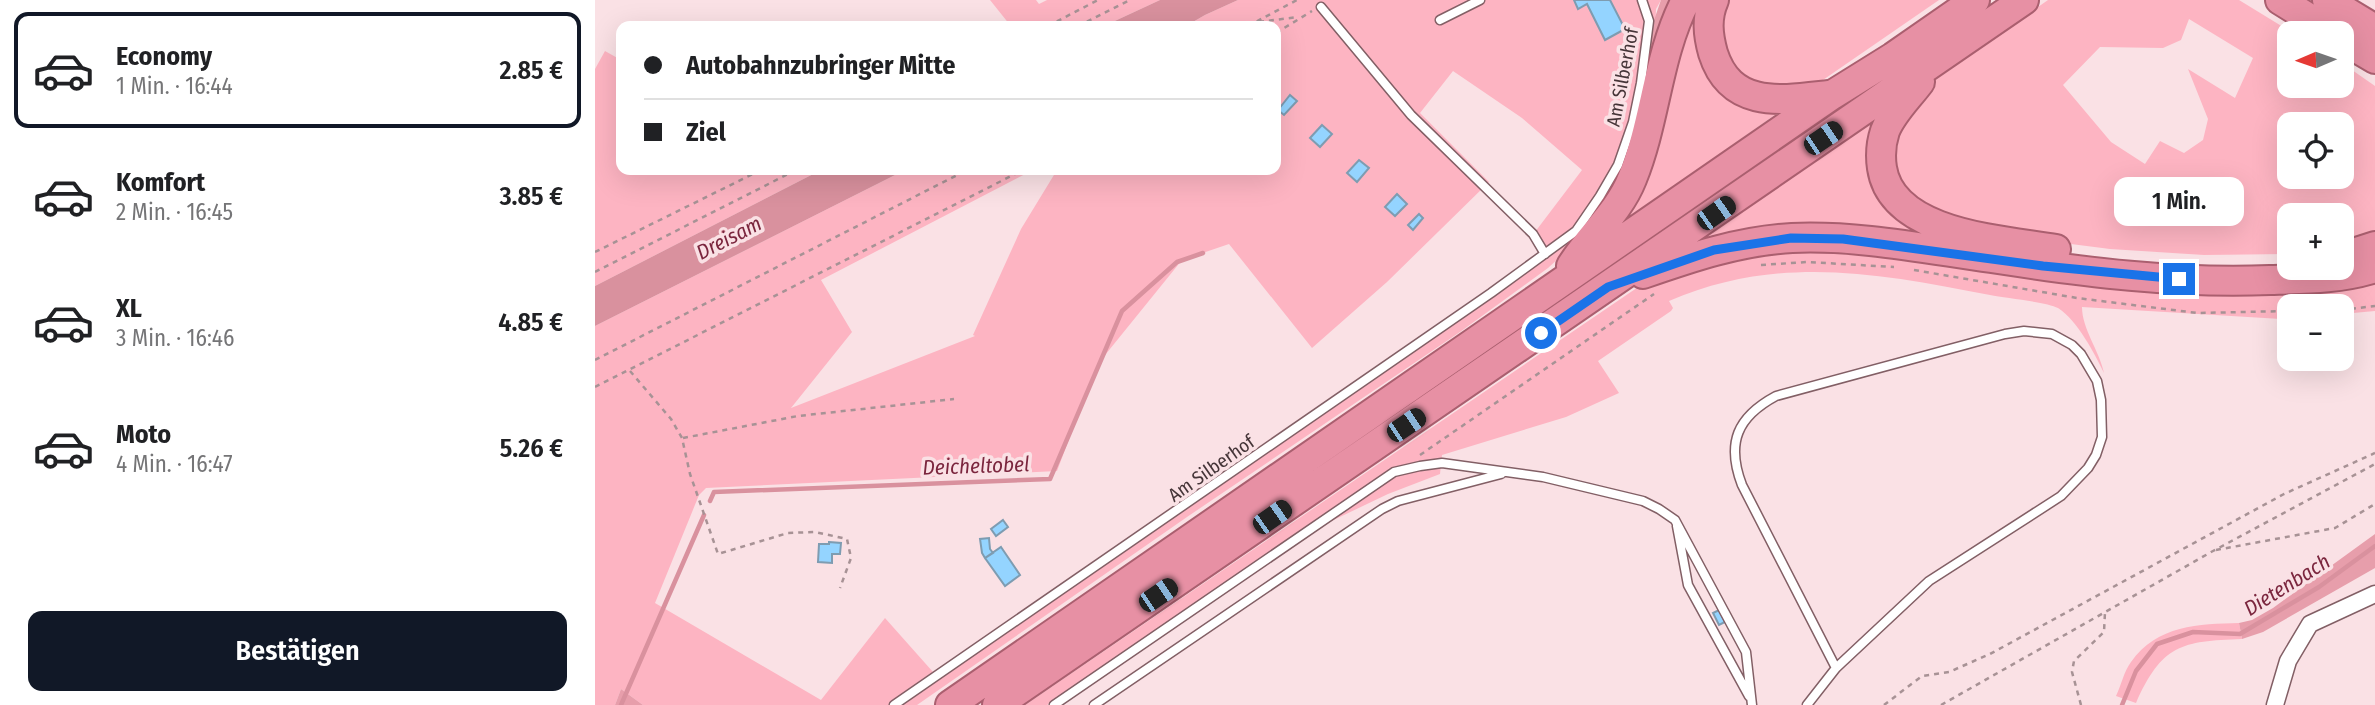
<!DOCTYPE html>
<html lang="de">
<head>
<meta charset="utf-8">
<style>
	:root { --surface:#fff; --page:#f2f2f2; --text:#202124; --muted:#757577; --line:#e0e0e0; --accent:#111827 }
	body { margin:0; font-family:"Fira Sans Condensed",sans-serif; background:var(--page); color:var(--text); height:100vh; display:flex; flex-direction:column; font-size:26px; white-space:nowrap }
	* { box-sizing:border-box; margin:0 }
	p { font-size:23px; color:var(--muted) }
	.icon { flex:none; width:38px; height:38px; fill:none; stroke:currentColor; stroke-width:2; stroke-linecap:round; stroke-linejoin:round }
	.map { position:relative; flex:1; overflow:hidden }
	.sheet { display:flex; flex-direction:column; background:var(--surface); width:595px }
	.sheet>* { flex:none }
	.hud { position:absolute; left:21px; top:21px; width:665px; height:154px; border-radius:14px; box-shadow:0 7px 28px #0002; display:grid; align-content:center; height:154px; padding:0 28px; background:var(--surface) }
	.needle { width:46px; rotate:268deg }
	.fabs { position:absolute; left:1682px; top:21px; display:grid; gap:14px }
	.fabs a { display:grid; place-items:center; width:77px; height:77px; border-radius:14px; background:var(--surface); box-shadow:0 7px 28px #0002; font-size:35px }
	.end { position:absolute; width:32px; height:32px; margin:-16px; border:9px solid #1a73e8; background:#fff; box-shadow:0 0 0 4px #fff }
	.from { border-radius:50% }
	.bubble { position:absolute; height:49px; border-radius:14px; background:var(--surface); box-shadow:0 7px 28px #0002; font-size:23px; font-weight:600; line-height:49px; text-align:center }
	.car { position:absolute; width:21px; height:42px; margin:-21px -10px; border-radius:9px; box-shadow:0 0 5px 2px #0007; background:linear-gradient(#222 24%,#8ab4d8 0 40%,#222 0 76%,#8ab4d8 0 86%,#222 0) }
	.hud b { display:flex; align-items:center; gap:24px; height:66px; font-size:26px }
	.hud b+b { border-top:2px solid var(--line) }
	.hud i { width:18px; height:18px; background:var(--text) }
	ul { padding:12px 0 0; list-style:none }
	li { display:flex; align-items:center; gap:21px; height:116px; margin:0 14px 10px; padding:0 14px; border:4px solid transparent; border-radius:14px }
	li div { flex:1 }
	li b { display:block; font-size:26px }
	li em { font-style:normal; font-weight:600 }
	li.active { border-color:var(--accent) }
	li>.icon { width:63px; height:63px; stroke-width:1.5 }
	.cta { display:flex; gap:14px; margin-top:auto; padding:14px 28px }
	.cta a { flex:1; height:80px; border-radius:14px; background:var(--accent); color:#fff; font-size:28px; font-weight:600; line-height:80px; text-align:center }
	main { display:flex; flex:1; min-height:0 }
	.map>svg:first-child { display:block }
</style>
</head>
<body>
<main>
<section class="sheet">
<ul>
<li class="active"><svg class="icon" aria-label="car" viewBox="0 0 24 24"><path d="M5 17H2v-5l4-1 3-4h7l3 4 3 1v5h-3M9 17h6M6 11h13"/><circle cx="7" cy="17" r="2"/><circle cx="17" cy="17" r="2"/></svg><div><b>Economy</b><p>1 Min. · 16:44</p></div><em>2.85 €</em></li>
<li><svg class="icon" aria-label="car" viewBox="0 0 24 24"><path d="M5 17H2v-5l4-1 3-4h7l3 4 3 1v5h-3M9 17h6M6 11h13"/><circle cx="7" cy="17" r="2"/><circle cx="17" cy="17" r="2"/></svg><div><b>Komfort</b><p>2 Min. · 16:45</p></div><em>3.85 €</em></li>
<li><svg class="icon" aria-label="car" viewBox="0 0 24 24"><path d="M5 17H2v-5l4-1 3-4h7l3 4 3 1v5h-3M9 17h6M6 11h13"/><circle cx="7" cy="17" r="2"/><circle cx="17" cy="17" r="2"/></svg><div><b>XL</b><p>3 Min. · 16:46</p></div><em>4.85 €</em></li>
<li><svg class="icon" aria-label="car" viewBox="0 0 24 24"><path d="M5 17H2v-5l4-1 3-4h7l3 4 3 1v5h-3M9 17h6M6 11h13"/><circle cx="7" cy="17" r="2"/><circle cx="17" cy="17" r="2"/></svg><div><b>Moto</b><p>4 Min. · 16:47</p></div><em>5.26 €</em></li>
</ul>
<div class="cta"><a>Bestätigen</a></div>
</section>
<div class="map">
<svg width="1780" height="705" viewBox="0 0 1780 705">
	<rect width="100%" height="100%" fill="#fae1e5"/>
	<path fill="#fdb4c2" fill-rule="evenodd" d="M395,0H441L444,4L452,0H565L509,26H413L415,25Z
		M643,0H1066L1061,9L1059,56L1031,176L990,234L953,268L865,332L592,517L322,705H48L26,689L20,705H0V326L310,170H438L226,280L257,332L196,408L380,336L378,335L426,229L462,170H681V26H591L610,15ZM858,71L927,118L987,170L940,232L951,250L338,672L290,618L226,700L60,603L104,495L111,488L462,471L502,365L587,260L634,244L717,348L792,282L894,182L825,113Z
		M1099,0L1109,52L1191,107L1012,234Z
		M1125,0H1344L1225,82L1180,92L1136,74L1120,15Z
		M1453,0H1644L1698,33H1694V86H1746L1747,63L1780,86V236L1747,249L1746,215H1694V254L1609,255L1515,249L1437,239L1374,227L1312,201L1291,148L1332,86ZM1594,19L1658,58L1640,98L1593,69L1613,119L1608,140L1589,153L1565,141L1550,164L1516,142L1468,85L1505,47L1568,48L1586,40ZM1694,124H1746V177H1694Z
		M10,51L26,60V170H226L0,286V69Z
		M1286,116L1309,213L1491,260L1697,272L1093,246Z
		M1169,247L1780,278V311L1747,314L1746,306H1694V318L1686,319L1487,307C1487,329 1504,350 1509,373C1500,354 1482,320 1463,308C1452,302 1410,298 1395,295C1283,273 1183,254 1074,301L1078,308L1076,311L1003,361L1024,393L971,417L847,455L845,474L793,494L682,547L452,705H430L1052,281Z
		M1644,623L1647,639C1586,641 1567,645 1541,703L1521,696C1526,686 1529,671 1536,662C1562,625 1604,624 1644,623Z"/>
	<path fill="#e79eab" d="M1066,0H1078L1059,56L1054,53L1056,29Z
		M1780,534V568L1668,632L1647,639L1644,623L1657,620L1678,608Z
		M26,689L48,705H20Z"/>
	<path fill="#d9919e" d="M565,0H643L610,15L591,26H509Z
		M226,170H310L0,326V286Z"/>
	<g fill="none" stroke-linecap="round" stroke-linejoin="round">
		<path stroke="#d9919e" stroke-width="4.5" d="M115,501L119,492L455,479L527,311L582,262L608,253
			M26,705L109,515
			M1527,705L1541,671L1562,644L1598,632L1645,634L1724,587L1780,546"/>
	</g>
	<path fill="#94d4ff" stroke="#7e9cb1" stroke-width="2" d="M979,0H1015L1030,29L1010,40L992,4L983,9Z
		M695,95L702,101L689,115L683,110Z
		M727,125L737,134L725,147L715,138Z
		M764,160L774,168L762,182L752,173Z
		M802,194L812,204L800,216L790,207Z
		M824,214L828,218L818,230L813,225Z
		M408,520L413,527L401,536L396,529Z
		M394,538L395,549L398,553L390,558L387,553L385,539Z
		M234,542L246,543L245,554H237V563L223,562L224,544H234Z
		M406,547L425,575L410,586L390,558Z
		M1124,610L1130,622L1124,625L1118,613Z"/>
	<g fill="none" stroke-linecap="round" stroke-linejoin="round">
		<defs>
			<path id="service" d="M726,7L816,115L938,234L950,254
				M845,20L885,0
				M1082,526L1093,585L1154,696
				M299,705L896,293L981,231L1005,196L1023,165L1038,122L1046,83L1054,21L1047,0
				M459,705L799,472L825,466L847,463L948,477L1048,501L1064,509L1080,520L1151,652L1157,705
				M499,705L787,509L803,501L906,474
				M1212,705L1241,668L1334,581L1466,496L1493,468L1501,455L1507,437L1506,400L1502,381L1486,354L1477,345L1457,334L1429,331L1410,334L1181,396C1142,417 1131,443 1147,485L1241,668"/>
			<path id="minor" d="M1680,705L1693,661L1715,624L1780,594"/>
			<path id="trunk" d="M1119,0C1111,18 1113,35 1118,53C1136,110 1188,100 1234,95
				M1685,0L1738,33
				M1732,0L1780,29
				M1746,39L1780,59
				M1325,82C1313,98 1297,113 1290,131C1286,143 1285,155 1287,168C1297,235 1408,240 1461,249
				M1746,257L1780,246
				M976,266C995,236 1024,212 1037,179C1061,120 1062,56 1091,0
				M1048,274C1097,257 1144,241 1197,238C1263,235 1331,249 1396,258C1488,272 1582,284 1675,280C1710,279 1746,279 1780,268
				M355,705L1237,95L1298,57L1380,0
				M402,705L1429,0"/>
		</defs>
		<use href="#service" stroke="#825f65" stroke-width="11"/>
		<use href="#minor" stroke="#825f65" stroke-width="19"/>
		<use href="#trunk" stroke="#aa5f6f" stroke-width="32"/>
		<path stroke="#a79295" stroke-width="2.5" stroke-dasharray="5 5" stroke-linecap="butt" d="M664,22L703,17
			M453,26L503,0
			M483,26L535,0
			M653,26L702,0
			M681,33L717,11
			M0,252L166,170
			M1166,265L1212,262L1299,267
			M1319,270L1482,298L1602,313L1694,311
			M0,272L201,170
			M1746,310L1780,306
			M0,360L372,170
			M35,371L76,419L87,438L95,474L123,554L193,533L220,532L252,539L256,558L245,588
			M0,387L428,170
			M88,438L203,416L359,399
			M825,455L1059,294
			M1621,550L1740,528L1780,504
			M1289,705L1327,676L1354,672L1395,654L1689,494L1780,453
			M1346,705L1618,551L1780,464
			M1486,705L1477,672L1479,661L1509,632L1510,612"/>
		<use href="#service" stroke="#fff" stroke-width="8"/>
		<use href="#minor" stroke="#fff" stroke-width="16"/>
		<use href="#trunk" stroke="#e790a4" stroke-width="28"/>
	</g>
	<g fill="none" stroke-linecap="round" stroke-linejoin="round">
		<path stroke="#1a73e8" stroke-width="9" d="M946,333L1013,287L1119,250L1196,238L1248,239L1448,266L1584,279"/>
	</g>
	<g text-anchor="middle" stroke-width="7" stroke-linejoin="round" paint-order="stroke">
		<g font-size="19" fill="#453538" stroke="#fae1e5">
			<text transform="translate(1027 77) rotate(-79)" y="7">Am Silberhof</text>
			<text transform="translate(616 468) rotate(-35)" y="7">Am Silberhof</text>
		</g>
		<g font-size="21" font-style="italic" fill="#7b263e" stroke="#fae1e5">
			<text transform="translate(134 238) rotate(-27)" y="7">Dreisam</text>
			<text transform="translate(381 466) rotate(-2)" y="7">Deicheltobel</text>
			<text transform="translate(1692 585) rotate(-32)" y="7">Dietenbach</text>
		</g>
	</g>
</svg>
<div class="fabs">
<a><svg class="needle" viewBox="-14 -14 28 28"><path d="M0-13l5 13h-10z" fill="#e53935"/><path d="M0 13l5-13h-10z" fill="#757577"/></svg></a>
<a><svg class="icon" aria-label="locate" viewBox="0 0 24 24"><circle cx="12" cy="12" r="6"/><path d="M12 2v4M12 18v4M2 12h4M18 12h4"/></svg></a>
<a>+</a>
<a>−</a>
</div>
<i class="end from" style="left:946px;top:333px"></i>
<i class="end" style="left:1584px;top:279px"></i>
<div class="bubble" style="left:1519px;top:177px;width:130px">1 Min.</div>
<i class="car" style="left:1228px;top:138px;rotate:56deg"></i>
<i class="car" style="left:1121px;top:213px;rotate:55deg"></i>
<i class="car" style="left:811px;top:425px;rotate:56deg"></i>
<i class="car" style="left:677px;top:517px;rotate:55deg"></i>
<i class="car" style="left:563px;top:595px;rotate:56deg"></i>
<div class="hud">
<b><i class="from"></i>Autobahnzubringer Mitte</b>
<b><i></i>Ziel</b>
</div>
</div>
</main>
</body>
</html>
